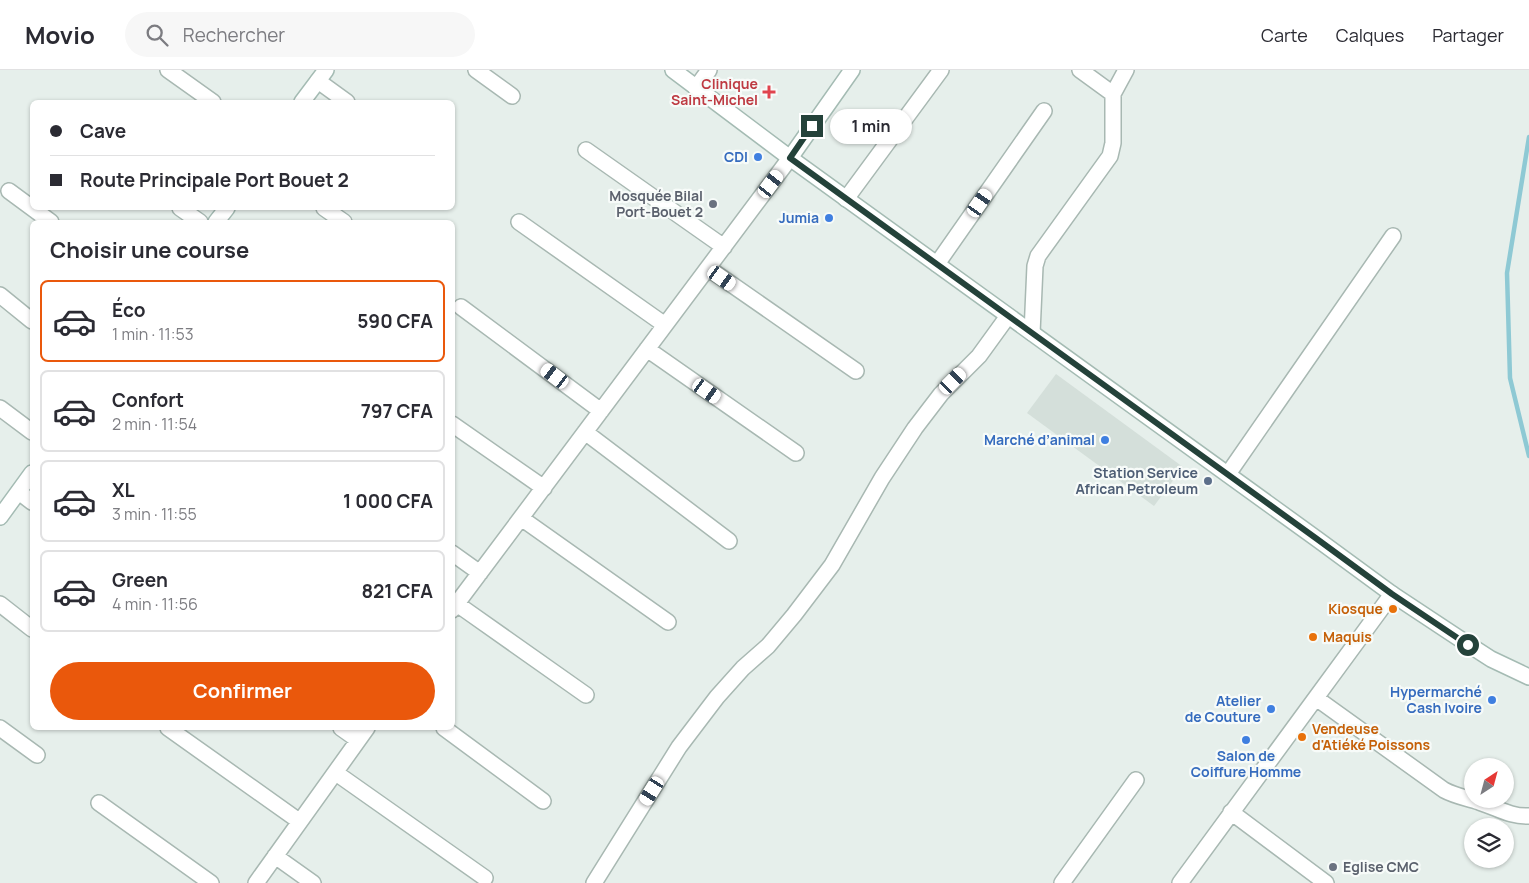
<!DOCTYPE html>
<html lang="fr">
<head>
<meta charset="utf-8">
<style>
	:root { --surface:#fff; --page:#f7f7f7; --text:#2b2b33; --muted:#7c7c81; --line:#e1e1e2; --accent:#ea580c }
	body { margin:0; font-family:Manrope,sans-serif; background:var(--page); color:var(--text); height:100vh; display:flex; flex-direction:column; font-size:19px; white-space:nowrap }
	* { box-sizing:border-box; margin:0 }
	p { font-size:16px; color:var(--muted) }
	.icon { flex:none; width:28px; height:28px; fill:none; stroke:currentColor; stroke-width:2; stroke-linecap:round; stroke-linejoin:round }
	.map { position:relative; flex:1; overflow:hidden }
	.panel { position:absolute; left:30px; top:150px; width:425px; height:510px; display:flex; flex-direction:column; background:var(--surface); border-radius:8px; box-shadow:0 1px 4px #0004 }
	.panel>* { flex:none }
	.banner { position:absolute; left:30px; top:30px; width:425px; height:110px; border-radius:8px; box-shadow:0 1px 4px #0004; display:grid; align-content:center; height:110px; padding:0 20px; background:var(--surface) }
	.needle { width:32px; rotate:36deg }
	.controls { position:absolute; left:1464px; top:688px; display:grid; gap:10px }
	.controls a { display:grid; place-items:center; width:50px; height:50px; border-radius:50%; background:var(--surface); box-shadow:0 1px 4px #0004; font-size:25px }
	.end { position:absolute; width:22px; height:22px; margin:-11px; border:6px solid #24423a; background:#fff; box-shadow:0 0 0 2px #fff }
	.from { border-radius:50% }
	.bubble { position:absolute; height:35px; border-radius:18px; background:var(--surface); box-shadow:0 1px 4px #0004; font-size:16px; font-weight:700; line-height:35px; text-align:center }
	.car { position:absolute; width:15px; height:30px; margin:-15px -8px; border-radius:6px; box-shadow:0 0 4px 1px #0007; background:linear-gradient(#fff 24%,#345 0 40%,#fff 0 76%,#345 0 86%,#fff 0) }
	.banner b { display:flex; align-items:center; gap:18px; height:48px; font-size:19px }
	.banner b+b { border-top:1px solid var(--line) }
	.banner i { width:12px; height:12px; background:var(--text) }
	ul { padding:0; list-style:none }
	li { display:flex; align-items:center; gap:15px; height:82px; margin:0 10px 8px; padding:0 10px; border:2px solid var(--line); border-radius:8px }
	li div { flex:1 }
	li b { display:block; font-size:19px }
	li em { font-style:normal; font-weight:700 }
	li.current { border-color:var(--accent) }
	li>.icon { width:45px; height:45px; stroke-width:1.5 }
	h2 { padding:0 20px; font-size:22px; line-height:60px }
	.cta { display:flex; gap:10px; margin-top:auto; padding:10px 20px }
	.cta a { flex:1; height:58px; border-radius:30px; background:var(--accent); color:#fff; font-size:20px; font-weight:700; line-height:58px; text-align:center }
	header { display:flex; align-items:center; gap:30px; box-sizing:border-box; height:70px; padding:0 25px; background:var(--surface); border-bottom:1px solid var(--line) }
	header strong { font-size:24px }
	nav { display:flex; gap:28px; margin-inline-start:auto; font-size:18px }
	.search { width:350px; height:45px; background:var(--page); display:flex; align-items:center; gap:12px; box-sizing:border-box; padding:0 18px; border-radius:28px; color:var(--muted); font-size:19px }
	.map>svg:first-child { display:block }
</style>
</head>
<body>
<header>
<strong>Movio</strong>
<div class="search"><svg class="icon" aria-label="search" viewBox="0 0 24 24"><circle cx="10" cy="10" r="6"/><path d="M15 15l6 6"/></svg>Rechercher</div>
<nav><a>Carte</a><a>Calques</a><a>Partager</a></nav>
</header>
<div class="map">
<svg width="1529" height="813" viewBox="0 0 1529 813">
	<rect width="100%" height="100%" fill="#e6efeb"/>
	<path fill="#d4dfda" d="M1056,304L1183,397L1154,436L1027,343Z"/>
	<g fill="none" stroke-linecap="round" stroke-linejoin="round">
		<path stroke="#8ec9d4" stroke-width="4.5" d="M1529,67L1507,203L1510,308L1529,386"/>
		<defs>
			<path id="street" d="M168,0L213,32
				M476,0L512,26
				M1080,0L1113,24
				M318,11L347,32
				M696,18L709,0
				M586,80L724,177
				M9,121L51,152
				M846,129L941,0
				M180,138L200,152
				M324,138L344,152
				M519,152L665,255
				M937,194L1044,41
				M708,198L856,301
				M0,225L32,251
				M461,237L601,341
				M1032,263L1035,196L1038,186L1110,86L1113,73V24L1126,0
				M647,279L796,383
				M0,338L32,362
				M452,354L544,418
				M585,362L729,471
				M1228,404L1393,166
				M19,422L32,432
				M521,448L668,552
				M452,483L480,503
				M0,534L32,559
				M457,534L586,625
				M452,540L790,88
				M1316,628L1444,720C1455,726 1467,728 1479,732C1496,737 1510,747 1529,746
				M0,658L37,685
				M168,658L299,751
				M341,658L358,670
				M444,658L543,731
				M336,703L485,808
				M99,733L211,813
				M1231,742L1326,813
				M275,786L313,813
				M256,813L367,658
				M594,813L679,677L717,627L743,598L768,576L794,545L832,495L882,408L915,358L941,324L979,286L1008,246
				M1062,813L1136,710
				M1180,813L1392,524"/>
			<path id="secondary" d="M673,0L790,88L1317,469L1392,524L1457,567L1491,589L1529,607
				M302,32L326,0
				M790,88L852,0
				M216,152L227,138
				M0,447L32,403"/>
		</defs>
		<use href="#street" stroke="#a8b8b2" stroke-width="18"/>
		<use href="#secondary" stroke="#a4bbb3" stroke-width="18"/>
		<use href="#street" stroke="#fff" stroke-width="15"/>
		<use href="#secondary" stroke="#fff" stroke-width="15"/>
	</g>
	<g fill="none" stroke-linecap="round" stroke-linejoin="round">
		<path stroke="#24423a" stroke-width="6" d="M812,56L790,88L1317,469L1392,524L1468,575"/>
	</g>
	<path fill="#e0444e" stroke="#f7fbf9" stroke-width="2" d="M766.5 14.5h5v5h5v5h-5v5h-5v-5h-5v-5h5z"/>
	<g fill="#3f7fe0" stroke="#f7fbf9" stroke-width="2">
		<circle cx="758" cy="87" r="5"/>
		<circle cx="829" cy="148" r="5"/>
		<circle cx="1105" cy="370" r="5"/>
		<circle cx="1492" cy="630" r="5"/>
		<circle cx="1271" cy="639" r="5"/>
		<circle cx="1246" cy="670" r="5"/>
	</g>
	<g fill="#6b7280" stroke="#f7fbf9" stroke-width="2">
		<circle cx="713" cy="134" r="5"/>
		<circle cx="1333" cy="797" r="5"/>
	</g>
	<circle fill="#5c6f8a" stroke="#f7fbf9" stroke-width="2" cx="1208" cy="411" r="5"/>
	<g fill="#e8710a" stroke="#f7fbf9" stroke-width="2">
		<circle cx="1393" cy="539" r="5"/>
		<circle cx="1313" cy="567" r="5"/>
		<circle cx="1302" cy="667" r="5"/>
	</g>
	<g text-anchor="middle" stroke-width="4.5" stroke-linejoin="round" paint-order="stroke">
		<g font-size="14" font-weight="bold" fill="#be3a42" stroke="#f7fbf9" text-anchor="end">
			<text x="758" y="19">Clinique<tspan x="758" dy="16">Saint-Michel</tspan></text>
		</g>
		<g font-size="14" font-weight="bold" fill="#366cbe" stroke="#f7fbf9" text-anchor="end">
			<text x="748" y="92">CDI</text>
			<text x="819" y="153">Jumia</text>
			<text x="1095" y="375">Marché d’animal</text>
			<text x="1482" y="627">Hypermarché<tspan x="1482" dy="16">Cash Ivoire</tspan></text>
			<text x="1261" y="636">Atelier<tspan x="1261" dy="16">de Couture</tspan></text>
			<text x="1246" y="691" text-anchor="middle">Salon de<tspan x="1246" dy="16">Coiffure Homme</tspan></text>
		</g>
		<g font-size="14" font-weight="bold" fill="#5b616d" stroke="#f7fbf9" text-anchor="end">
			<text x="703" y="131">Mosquée Bilal<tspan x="703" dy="16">Port-Bouet 2</tspan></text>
			<text x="1343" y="802" text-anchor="start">Eglise CMC</text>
		</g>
		<g font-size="14" font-weight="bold" fill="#4e5e75" stroke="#f7fbf9" text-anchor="end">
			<text x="1198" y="408">Station Service<tspan x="1198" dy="16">African Petroleum</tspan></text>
		</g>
		<g font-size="14" font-weight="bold" fill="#c56008" stroke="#f7fbf9" text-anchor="start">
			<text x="1383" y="544" text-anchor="end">Kiosque</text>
			<text x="1323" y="572">Maquis</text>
			<text x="1312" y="664">Vendeuse<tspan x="1312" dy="16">d'Atiéké Poissons</tspan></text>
		</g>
	</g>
</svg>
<div class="controls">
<a><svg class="needle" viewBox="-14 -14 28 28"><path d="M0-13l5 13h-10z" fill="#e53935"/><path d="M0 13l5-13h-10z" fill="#7c7c81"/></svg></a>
<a><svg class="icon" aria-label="layers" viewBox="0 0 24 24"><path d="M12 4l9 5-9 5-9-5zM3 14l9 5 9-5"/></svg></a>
</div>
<i class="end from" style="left:1468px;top:575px"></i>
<i class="end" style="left:812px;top:56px"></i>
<div class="bubble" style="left:830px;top:39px;width:82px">1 min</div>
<i class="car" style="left:771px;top:114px;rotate:37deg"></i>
<i class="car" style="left:980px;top:133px;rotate:35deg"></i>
<i class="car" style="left:722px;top:208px;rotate:125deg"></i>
<i class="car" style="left:555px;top:306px;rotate:307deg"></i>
<i class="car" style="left:953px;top:311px;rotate:45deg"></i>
<i class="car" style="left:707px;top:321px;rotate:125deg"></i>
<i class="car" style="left:652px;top:721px;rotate:212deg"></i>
<div class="banner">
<b><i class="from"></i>Cave</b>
<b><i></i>Route Principale Port Bouet 2</b>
</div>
<section class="panel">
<h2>Choisir une course</h2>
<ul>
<li class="current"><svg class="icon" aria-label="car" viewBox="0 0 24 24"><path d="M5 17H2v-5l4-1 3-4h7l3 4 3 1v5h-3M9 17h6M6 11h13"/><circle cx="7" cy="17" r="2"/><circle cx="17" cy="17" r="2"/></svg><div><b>Éco</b><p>1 min · 11:53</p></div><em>590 CFA</em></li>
<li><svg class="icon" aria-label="car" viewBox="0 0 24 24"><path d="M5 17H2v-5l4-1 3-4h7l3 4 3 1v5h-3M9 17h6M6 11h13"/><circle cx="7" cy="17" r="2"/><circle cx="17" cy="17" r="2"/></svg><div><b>Confort</b><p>2 min · 11:54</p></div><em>797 CFA</em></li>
<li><svg class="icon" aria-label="car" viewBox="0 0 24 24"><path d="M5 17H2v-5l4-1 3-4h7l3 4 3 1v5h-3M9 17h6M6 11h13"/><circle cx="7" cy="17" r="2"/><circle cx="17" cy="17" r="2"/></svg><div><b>XL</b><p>3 min · 11:55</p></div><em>1 000 CFA</em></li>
<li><svg class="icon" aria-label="car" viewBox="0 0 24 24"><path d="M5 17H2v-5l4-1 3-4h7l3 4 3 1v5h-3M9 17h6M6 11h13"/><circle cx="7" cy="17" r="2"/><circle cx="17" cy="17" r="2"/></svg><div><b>Green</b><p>4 min · 11:56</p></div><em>821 CFA</em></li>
</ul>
<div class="cta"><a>Confirmer</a></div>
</section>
</div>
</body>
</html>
